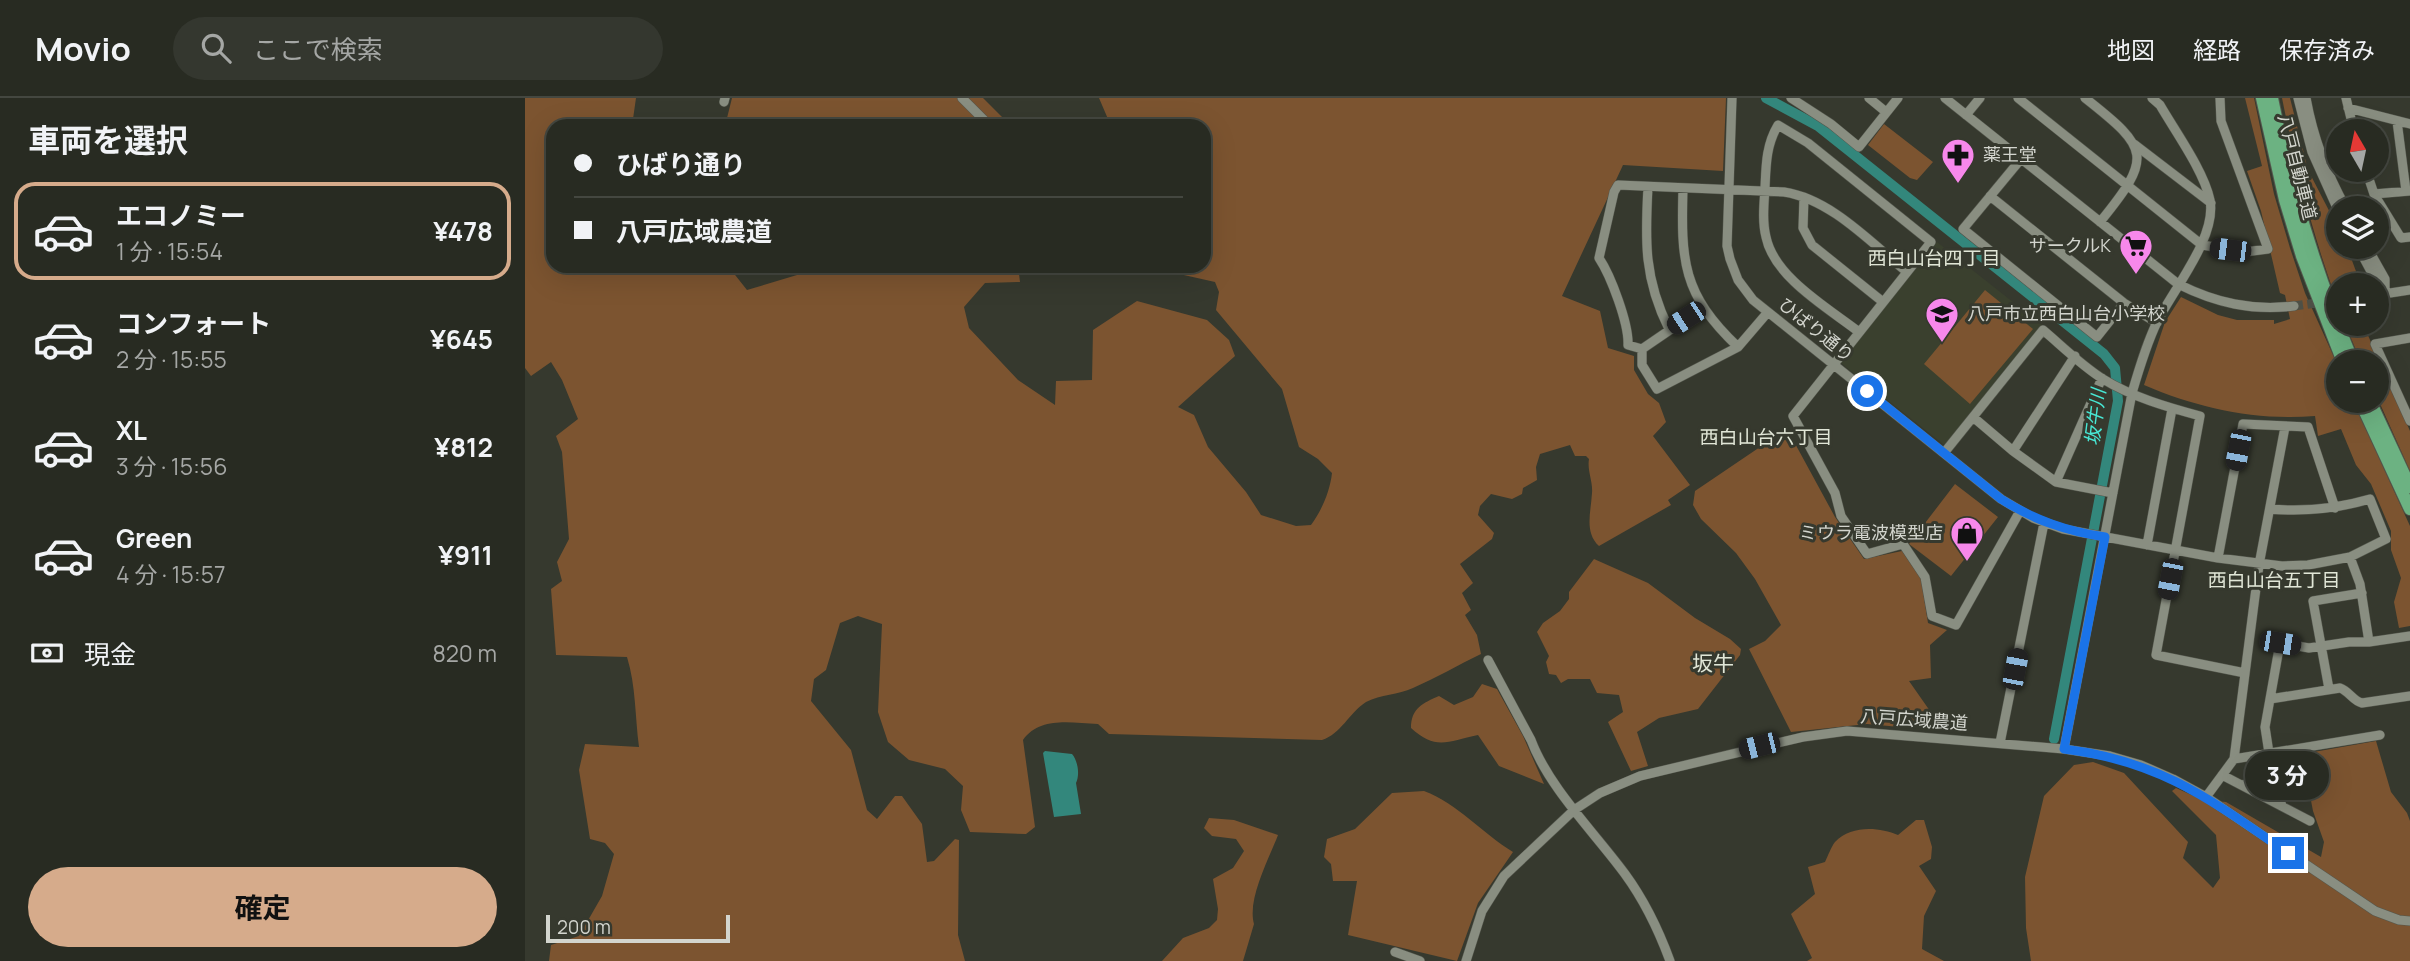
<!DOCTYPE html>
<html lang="ja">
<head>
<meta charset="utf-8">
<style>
	:root { --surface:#282b22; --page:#34372f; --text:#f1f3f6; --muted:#a5a7a5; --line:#444740; --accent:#d6ab8b }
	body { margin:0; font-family:Manrope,"Noto Sans JP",sans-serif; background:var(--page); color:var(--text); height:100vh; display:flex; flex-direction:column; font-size:26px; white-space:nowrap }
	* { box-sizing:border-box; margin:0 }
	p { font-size:23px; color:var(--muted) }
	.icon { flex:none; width:38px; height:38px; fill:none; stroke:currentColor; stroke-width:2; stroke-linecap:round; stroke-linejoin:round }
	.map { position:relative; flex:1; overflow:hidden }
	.sheet { display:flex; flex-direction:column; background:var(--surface); width:525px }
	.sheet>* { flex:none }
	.hud { position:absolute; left:21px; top:21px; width:665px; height:154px; border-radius:21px; box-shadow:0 7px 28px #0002,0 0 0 2px var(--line); display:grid; align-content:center; height:154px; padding:0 28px; background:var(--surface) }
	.needle { width:46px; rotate:351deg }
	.fabs { position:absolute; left:1801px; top:21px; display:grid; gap:14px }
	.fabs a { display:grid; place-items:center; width:63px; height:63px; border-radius:50%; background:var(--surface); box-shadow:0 7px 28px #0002,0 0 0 2px var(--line); font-size:35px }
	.scale { position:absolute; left:21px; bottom:18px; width:184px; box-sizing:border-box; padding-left:7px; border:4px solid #d3d5ce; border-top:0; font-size:19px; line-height:24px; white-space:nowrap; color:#d3d5ce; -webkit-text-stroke:5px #36392e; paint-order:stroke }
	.end { position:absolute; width:32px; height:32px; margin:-16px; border:9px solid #1a73e8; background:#fff; box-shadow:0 0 0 4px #fff }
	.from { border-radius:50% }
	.bubble { position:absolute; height:49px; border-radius:24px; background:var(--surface); box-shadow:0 7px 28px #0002,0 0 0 2px var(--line); font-size:23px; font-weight:700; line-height:49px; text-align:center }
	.car { position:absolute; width:21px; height:42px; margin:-21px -10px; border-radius:9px; box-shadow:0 0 5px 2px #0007; background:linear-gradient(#222 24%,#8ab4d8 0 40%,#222 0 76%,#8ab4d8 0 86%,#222 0) }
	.hud b { display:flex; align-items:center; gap:24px; height:66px; font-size:26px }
	.hud b+b { border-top:2px solid var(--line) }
	.hud i { width:18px; height:18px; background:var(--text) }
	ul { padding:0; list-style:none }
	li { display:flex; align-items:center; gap:21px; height:98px; margin:0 14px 10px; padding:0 14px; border:4px solid transparent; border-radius:21px }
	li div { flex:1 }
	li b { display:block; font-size:26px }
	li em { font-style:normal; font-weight:700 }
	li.selected { border-color:var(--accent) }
	li>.icon { width:63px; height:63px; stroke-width:1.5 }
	h2 { padding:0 28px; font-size:32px; line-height:84px }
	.pay { display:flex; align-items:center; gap:18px; height:77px; padding:0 28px; font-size:26px }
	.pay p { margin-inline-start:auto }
	.button { display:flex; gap:14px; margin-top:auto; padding:14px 28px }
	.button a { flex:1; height:80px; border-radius:42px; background:var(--accent); color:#111; font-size:28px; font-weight:700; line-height:80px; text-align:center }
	header { display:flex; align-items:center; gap:42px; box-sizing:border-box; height:98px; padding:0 35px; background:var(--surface); border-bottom:2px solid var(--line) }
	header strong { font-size:33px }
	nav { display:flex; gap:38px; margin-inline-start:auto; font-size:24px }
	.search { width:490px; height:63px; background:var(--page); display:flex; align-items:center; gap:18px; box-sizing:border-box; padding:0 24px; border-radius:38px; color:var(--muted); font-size:26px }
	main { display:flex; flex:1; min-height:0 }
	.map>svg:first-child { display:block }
</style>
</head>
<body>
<header>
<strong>Movio</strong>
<div class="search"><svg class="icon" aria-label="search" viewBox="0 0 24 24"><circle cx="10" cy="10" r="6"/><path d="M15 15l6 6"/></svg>ここで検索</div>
<nav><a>地図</a><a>経路</a><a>保存済み</a></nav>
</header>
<main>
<section class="sheet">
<h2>車両を選択</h2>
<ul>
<li class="selected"><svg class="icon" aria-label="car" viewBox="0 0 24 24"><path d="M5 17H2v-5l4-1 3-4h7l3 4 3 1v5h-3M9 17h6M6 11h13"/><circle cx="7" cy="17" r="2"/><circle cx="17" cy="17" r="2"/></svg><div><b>エコノミー</b><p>1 分 · 15:54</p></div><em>¥478</em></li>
<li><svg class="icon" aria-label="car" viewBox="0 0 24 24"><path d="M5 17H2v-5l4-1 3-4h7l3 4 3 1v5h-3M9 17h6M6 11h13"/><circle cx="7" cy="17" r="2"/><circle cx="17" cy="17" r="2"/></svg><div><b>コンフォート</b><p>2 分 · 15:55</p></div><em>¥645</em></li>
<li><svg class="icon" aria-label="car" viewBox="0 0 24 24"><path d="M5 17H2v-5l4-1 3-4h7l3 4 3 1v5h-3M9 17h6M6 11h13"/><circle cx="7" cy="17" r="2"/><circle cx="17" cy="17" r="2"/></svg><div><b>XL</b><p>3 分 · 15:56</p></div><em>¥812</em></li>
<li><svg class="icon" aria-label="car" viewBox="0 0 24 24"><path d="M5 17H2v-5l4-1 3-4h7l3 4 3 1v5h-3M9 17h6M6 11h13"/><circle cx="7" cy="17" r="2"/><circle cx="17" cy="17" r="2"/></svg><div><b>Green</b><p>4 分 · 15:57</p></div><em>¥911</em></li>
</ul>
<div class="pay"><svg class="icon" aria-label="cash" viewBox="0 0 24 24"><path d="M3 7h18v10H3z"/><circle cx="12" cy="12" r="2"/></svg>現金<p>820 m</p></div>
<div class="button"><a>確定</a></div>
</section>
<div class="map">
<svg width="1885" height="863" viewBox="0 0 1885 863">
	<rect width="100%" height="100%" fill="#36392e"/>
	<path fill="#3a402e" d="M1412,144L1518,228L1421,347L1418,346L1317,266L1316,263Z"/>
	<path fill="#7c5430" d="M0,0H111L107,28H28V168H203L222,192L302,168H493L495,184L460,185L439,209L444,230L493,282L530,307L531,283L567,282L568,232L612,203L682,222L704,242L710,258L653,309L669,317L683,349L721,394L736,417L771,428L786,427C797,412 805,393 807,375L793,361L774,349L757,291L691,212L694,194L690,184L641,173V168H679V28H586L574,0H1201L1198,73L1098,67L1037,198L1075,213L1083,250L1109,258V272L1123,296L1134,305L1141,324L1128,338L1165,387L1143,402L1146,407L1074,448C1059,434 1066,414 1067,395C1068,383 1062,373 1064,361L1061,358H1050L1045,347L1015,356L1011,369L1012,382L998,390L997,396L987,401L966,396L955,408L953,417L969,435L967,441L935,466L948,485L937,495L946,512L940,517L952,537L956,556C933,567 911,580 888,590C873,597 856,596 841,604C824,615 816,636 797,642L584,636L573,626C546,625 515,618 498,642L510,729L501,736L445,734L436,712L438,688L420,671L384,662L363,644L353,614L357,526L333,518L315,525L301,572L289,581L286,603L326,652L342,712L352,721L370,698H377L397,726L402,764L409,763L430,741L434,742L433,837L440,863H24L26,847L54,838L77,798L89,756L80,745L65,741L54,672L60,646L114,649C110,619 111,588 102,559L31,557L26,491L37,483L32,464L44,441L37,354L31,338L53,321L37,282L26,264L6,278L0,270Z
		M207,0H458L482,24L483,28H469L462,21L448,24L446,28H200Z
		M1720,0H1729L1749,96L1765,150L1780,195L1813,268V303H1828L1885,428V528L1874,530L1869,504L1876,480L1866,452V433L1846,386L1831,367L1816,331L1793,338L1790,318C1732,323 1672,310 1619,287L1640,224L1656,199L1693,217L1712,222H1749V226L1765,221L1760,197L1755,195L1736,113L1722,73L1737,68Z
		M1757,0H1765L1783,72L1813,130V149H1822L1832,176L1827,187H1813V206C1788,139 1771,70 1757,0Z
		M1359,26L1408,64L1392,82L1385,80L1343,47Z
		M1460,192L1508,231L1445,306L1399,266Z
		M1820,226H1838L1885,333V373L1852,299V264H1836Z
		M1267,340L1310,419L1339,461L1377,453L1396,481L1403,525L1422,532L1405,547L1406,580L1384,583L1405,613L1386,630L1342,626L1266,634L1224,551L1240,543L1256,527L1230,481L1211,455L1176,421L1168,407L1170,393L1235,349Z
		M1430,386L1473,419L1426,478L1384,446Z
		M1069,461L1123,485L1170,520L1205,541L1216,551L1215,557L1173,611L1134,620L1112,634L1123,668L1106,673L1083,624L1098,614L1094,597L1072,595L1065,581H1043L1036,585L1031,577L1024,576L1021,564L1024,558L1012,534L1018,525L1035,513L1044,501V494Z
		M957,586L972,591L998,638L1019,686L974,668L953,637C923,643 911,653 886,630C886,610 898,605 914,598L929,607L948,599Z
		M1851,643L1866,694L1882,715L1885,723V863H1506L1501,830L1500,779L1519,698L1549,667L1568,664L1599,675L1663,744L1658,760L1688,790L1695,780L1691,737L1647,693L1651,690L1678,702L1701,704L1796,759L1799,744L1788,713L1777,656Z
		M899,693C933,706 957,735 988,754L953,805L932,863L823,837L832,783H808L806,766L799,759L802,741L830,731L867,695Z
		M684,720L709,722L753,737C744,761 722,801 729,826L718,863H637L658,840L684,830L692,822L693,811L688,781L708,770L719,753L711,741L687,738L679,730Z
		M1391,722H1399L1407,749L1406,761L1394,768L1411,793L1399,818L1397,851L1419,863H1282L1287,860L1266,816L1290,796L1283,769L1300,764C1303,758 1306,749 1310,744C1326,727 1354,729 1373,737Z"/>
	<path fill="#33877c" d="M520,653L547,656C553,663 555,677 551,685L556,716L529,719L518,655Z"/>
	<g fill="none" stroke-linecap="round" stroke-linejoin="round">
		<path stroke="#33877c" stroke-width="10" d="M1241,0L1293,28L1579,256L1590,270L1593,303L1529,641"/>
		<path stroke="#4e5046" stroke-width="9" stroke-dasharray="9 4.5" stroke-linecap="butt" d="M1769,208L1813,202"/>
		<defs>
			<path id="minor" d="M437,0L465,28
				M1207,0L1202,148L1205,161L1213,182L1228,202L1243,214L1476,401L1508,420L1538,431L1693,460L1757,468L1783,467L1825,459L1861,441L1845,401C1811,411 1780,414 1745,411
				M1266,0L1306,26L1334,49L1373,0
				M1344,0L1361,14
				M1420,0L1653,186C1691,205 1727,213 1769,208
				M1493,0L1677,147L1720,154L1743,151L1696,23L1695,0
				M1560,0C1625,51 1628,59 1575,124
				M1773,0L1787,54L1813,112
				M1781,0C1788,39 1802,76 1821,110
				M1821,0L1829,33
				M199,4L200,0
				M1823,10L1885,26
				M1441,17L1455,0
				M1872,23L1881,93
				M1609,46L1686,105
				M1496,61L1438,131L1572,239L1599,205
				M1841,72L1849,96L1876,140L1885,139
				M1123,89C1120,143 1119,181 1144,231
				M1158,90C1156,163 1157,196 1213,249
				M1849,96L1885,93
				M1465,98L1599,205L1632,225
				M1279,99L1278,130L1287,147L1358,204
				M1833,149L1851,183L1860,195
				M1842,149L1860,181V195
				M1852,197L1885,192
				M1177,210L1117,251V267L1132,291L1213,249L1243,214
				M1334,234C1303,210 1249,179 1241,139C1237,123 1239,106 1240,90C1241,67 1241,47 1253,27L1283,45L1406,144L1268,318L1310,395L1316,418L1342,456L1378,446L1400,479L1407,518L1431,527L1495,413
				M1885,240L1850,246L1885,323
				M1117,251L1103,247C1104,226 1086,178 1074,160L1089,94L1093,87L1259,94C1306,101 1346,145 1382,174
				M1448,319L1488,353L1531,384L1588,395
				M1488,353L1550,258
				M1419,355L1518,232C1537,248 1557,268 1578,281C1607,299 1642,309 1675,318L1631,557L1720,575
				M1531,384L1577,280
				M1622,447L1647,311
				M1693,460L1718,326L1783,329L1810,410
				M1844,544L1885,538
				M963,562L1006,642C1024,690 1070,735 1100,776C1119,802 1134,833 1145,863
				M1804,591L1788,503L1837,495
				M1745,601L1815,590C1824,593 1828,603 1837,605L1885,598
				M1475,645L1519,425
				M1539,651L1607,295C1614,271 1621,247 1632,224C1649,190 1692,139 1685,102C1679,73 1650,33 1635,7L1627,0
				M1709,661L1855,637
				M1697,677L1785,723
				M1717,687L1772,677
				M1681,699L1709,661L1734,467L1760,329
				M1757,708L1748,681L1740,629L1755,545L1784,550L1824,544H1844L1835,486L1825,459
				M870,854L895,863
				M941,863L957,813L979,778L1049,712L1075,695L1115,678L1278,639L1322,633L1539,651L1585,658L1616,667L1648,681L1681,699L1850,813L1874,822L1885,823"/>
			<path id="highway" d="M1737,0L1760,102L1777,158L1818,264
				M1747,0C1765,92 1792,178 1828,264
				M1835,303L1885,411
				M1845,303L1885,389"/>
		</defs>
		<use href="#minor" stroke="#54574d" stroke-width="10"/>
		<use href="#highway" stroke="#54574d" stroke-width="14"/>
		<use href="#minor" stroke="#898e81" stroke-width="9"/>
		<use href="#highway" stroke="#6cb282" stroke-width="12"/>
	</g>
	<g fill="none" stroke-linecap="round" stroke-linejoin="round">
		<path stroke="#1a73e8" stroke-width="9" d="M1342,293L1476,401C1509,422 1541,433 1580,439L1539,651C1636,663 1686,702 1763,755"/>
	</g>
	<defs>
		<symbol id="pharmacy-pin" viewBox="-11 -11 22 30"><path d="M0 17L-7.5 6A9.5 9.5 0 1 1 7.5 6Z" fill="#f788eb" stroke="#36392e"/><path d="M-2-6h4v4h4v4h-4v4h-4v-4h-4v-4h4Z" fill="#111"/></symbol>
		<symbol id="supermarket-pin" viewBox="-11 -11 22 30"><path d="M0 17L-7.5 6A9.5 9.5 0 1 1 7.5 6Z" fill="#f788eb" stroke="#36392e"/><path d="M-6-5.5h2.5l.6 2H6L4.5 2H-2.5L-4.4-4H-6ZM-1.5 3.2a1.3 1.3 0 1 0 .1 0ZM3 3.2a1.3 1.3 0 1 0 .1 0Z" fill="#111"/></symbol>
		<symbol id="school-pin" viewBox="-11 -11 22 30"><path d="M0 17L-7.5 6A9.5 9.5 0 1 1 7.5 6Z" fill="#f788eb" stroke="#36392e"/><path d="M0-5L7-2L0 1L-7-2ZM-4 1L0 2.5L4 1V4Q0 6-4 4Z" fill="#111"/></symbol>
		<symbol id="shop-pin" viewBox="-11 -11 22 30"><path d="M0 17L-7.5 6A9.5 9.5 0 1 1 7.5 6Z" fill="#f788eb" stroke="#36392e"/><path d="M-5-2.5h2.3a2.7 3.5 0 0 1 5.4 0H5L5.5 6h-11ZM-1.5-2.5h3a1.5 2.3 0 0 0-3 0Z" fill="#111"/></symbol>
	</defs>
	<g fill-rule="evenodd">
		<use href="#pharmacy-pin" x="1414" y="38" width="38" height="52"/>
		<use href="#supermarket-pin" x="1592" y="129" width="38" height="52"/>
		<use href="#school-pin" x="1398" y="197" width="38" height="52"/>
		<use href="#shop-pin" x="1423" y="416" width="38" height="52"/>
	</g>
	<g text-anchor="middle" stroke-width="6" stroke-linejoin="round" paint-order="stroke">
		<g font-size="18" fill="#d3d5ce" stroke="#36392e" text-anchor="start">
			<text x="1458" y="63">薬王堂</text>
			<text x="1586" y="154" text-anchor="end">サークルK</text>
			<text x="1442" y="222">八戸市立西白山台小学校</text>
			<text x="1418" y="441" text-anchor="end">ミウラ電波模型店</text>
		</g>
		<g font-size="18" fill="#d3d5ce" stroke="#36392e">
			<text transform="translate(1772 69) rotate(76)" y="6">八戸自動車道</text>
			<text transform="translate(1291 232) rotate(39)" y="6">ひばり通り</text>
			<text transform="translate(1389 622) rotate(4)" y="6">八戸広域農道</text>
		</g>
		<g font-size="19" fill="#e1e6d7" stroke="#36392e">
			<text x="1409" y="167">西白山台四丁目</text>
			<text x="1241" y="346">西白山台六丁目</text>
			<text x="1749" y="489">西白山台五丁目</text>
		</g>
		<g font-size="19" font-style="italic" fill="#48e7d4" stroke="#36392e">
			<text transform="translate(1570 319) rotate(-83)" y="7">坂牛川</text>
		</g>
		<g font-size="21" fill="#e1e6d7" stroke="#36392e">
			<text x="1188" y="573">坂牛</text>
		</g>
	</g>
</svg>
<div class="fabs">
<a><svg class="needle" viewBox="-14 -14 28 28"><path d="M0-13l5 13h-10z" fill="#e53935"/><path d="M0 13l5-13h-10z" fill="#a5a7a5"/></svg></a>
<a><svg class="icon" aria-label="layers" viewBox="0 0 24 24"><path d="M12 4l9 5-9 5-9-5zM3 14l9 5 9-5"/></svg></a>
<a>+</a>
<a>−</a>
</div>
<div class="scale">200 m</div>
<i class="end from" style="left:1342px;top:293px"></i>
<i class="end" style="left:1763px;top:755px"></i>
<div class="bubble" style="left:1720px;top:653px;width:84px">3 分</div>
<i class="car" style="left:1705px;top:152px;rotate:277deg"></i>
<i class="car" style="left:1161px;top:220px;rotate:237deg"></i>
<i class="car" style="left:1713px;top:352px;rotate:191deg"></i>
<i class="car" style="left:1645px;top:481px;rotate:191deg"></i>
<i class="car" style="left:1755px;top:545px;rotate:99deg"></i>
<i class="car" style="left:1490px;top:571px;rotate:11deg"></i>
<i class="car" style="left:1234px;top:648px;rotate:256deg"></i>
<div class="hud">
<b><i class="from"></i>ひばり通り</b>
<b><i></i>八戸広域農道</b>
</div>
</div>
</main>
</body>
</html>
